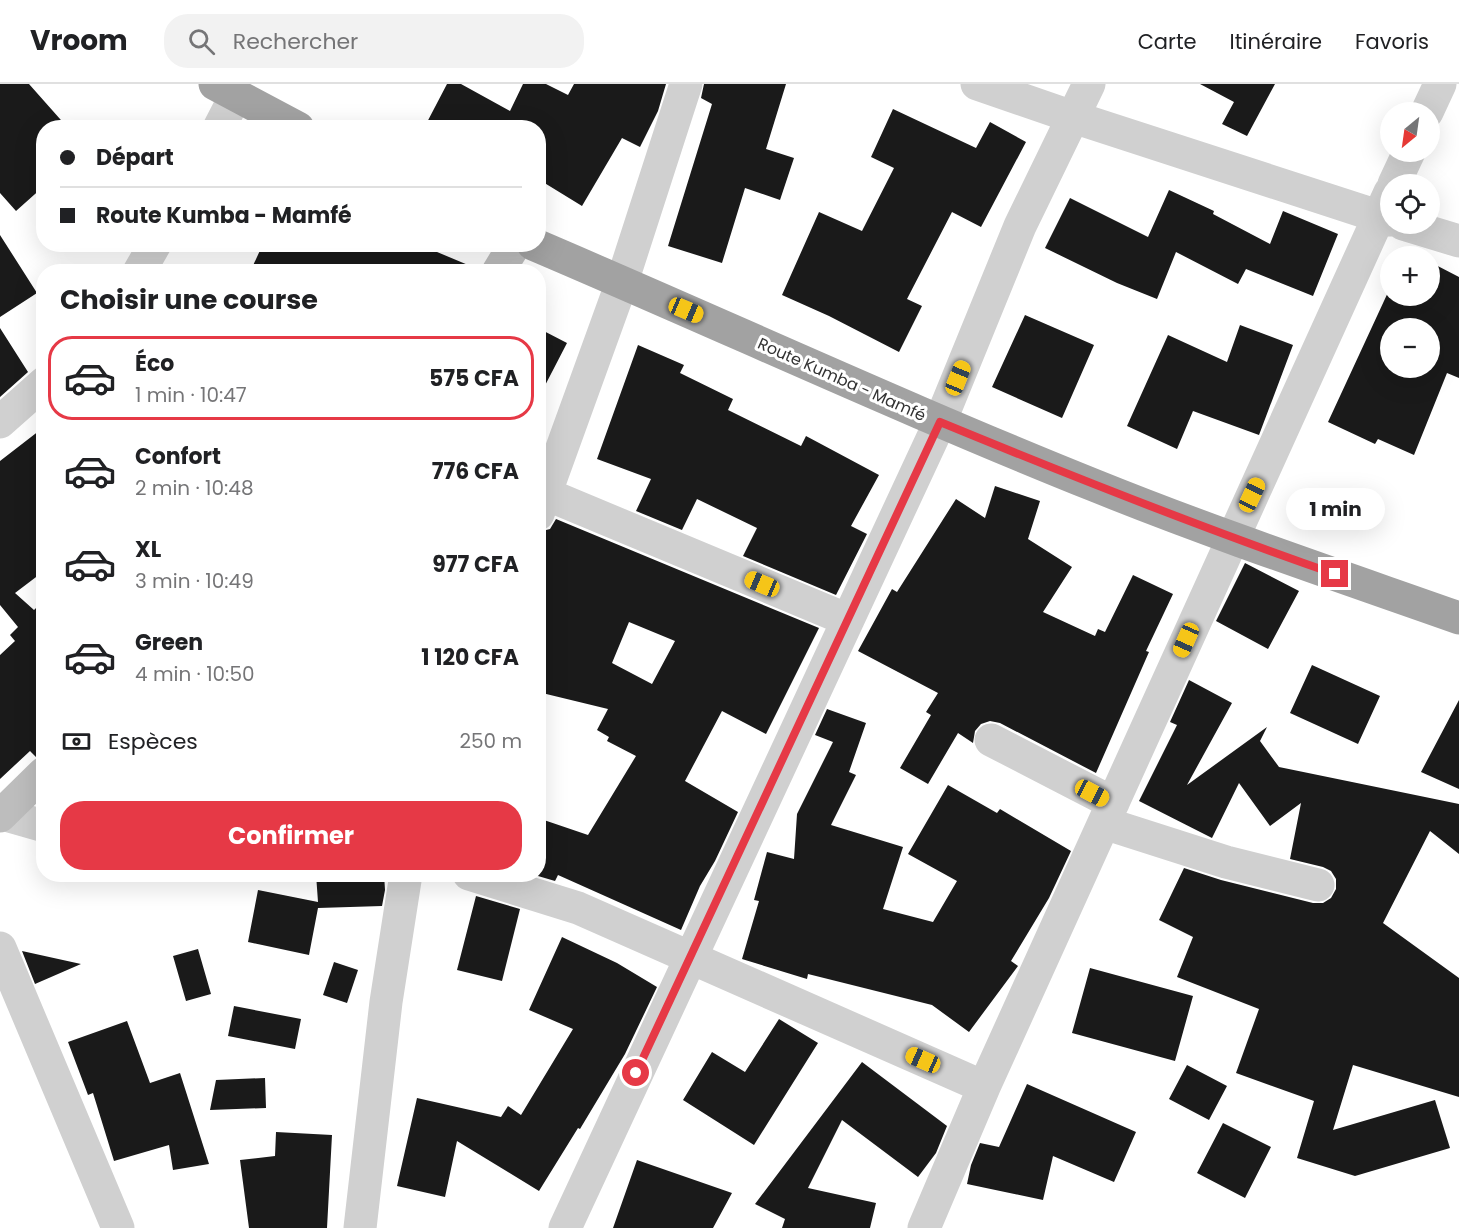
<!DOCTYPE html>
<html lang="fr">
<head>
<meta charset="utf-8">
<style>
	:root { --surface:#fff; --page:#f2f2f2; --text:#202124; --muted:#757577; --line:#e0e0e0; --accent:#e63946 }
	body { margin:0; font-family:Poppins,sans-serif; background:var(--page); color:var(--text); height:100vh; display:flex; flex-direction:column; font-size:22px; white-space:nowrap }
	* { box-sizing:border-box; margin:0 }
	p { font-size:20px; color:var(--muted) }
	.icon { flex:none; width:33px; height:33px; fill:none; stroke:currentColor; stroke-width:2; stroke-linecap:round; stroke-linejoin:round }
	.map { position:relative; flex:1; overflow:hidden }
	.side { position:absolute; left:36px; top:180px; width:510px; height:618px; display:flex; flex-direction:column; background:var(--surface); border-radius:24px; box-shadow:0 6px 24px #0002 }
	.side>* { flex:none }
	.banner { position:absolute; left:36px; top:36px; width:510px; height:132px; border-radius:24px; box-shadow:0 6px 24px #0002; display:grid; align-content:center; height:132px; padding:0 24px; background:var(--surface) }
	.needle { width:39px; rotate:209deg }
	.tools { position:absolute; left:1380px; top:18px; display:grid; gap:12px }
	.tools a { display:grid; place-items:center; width:60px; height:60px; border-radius:50%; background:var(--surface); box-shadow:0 6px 24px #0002; font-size:30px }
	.end { position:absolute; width:27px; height:27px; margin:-14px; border:8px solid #e63946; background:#fff; box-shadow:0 0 0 3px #fff }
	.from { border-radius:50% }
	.bubble { position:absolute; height:42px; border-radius:21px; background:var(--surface); box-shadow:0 6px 24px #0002; font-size:20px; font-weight:700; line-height:42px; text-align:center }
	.car { position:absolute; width:18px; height:36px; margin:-18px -9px; border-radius:8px; box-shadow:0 0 4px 2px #0007; background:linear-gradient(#f5c518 24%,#345 0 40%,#f5c518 0 76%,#345 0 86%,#f5c518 0) }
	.banner b { display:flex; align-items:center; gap:21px; height:57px; font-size:22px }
	.banner b+b { border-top:2px solid var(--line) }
	.banner i { width:15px; height:15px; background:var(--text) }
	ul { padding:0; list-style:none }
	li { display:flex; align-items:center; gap:18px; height:84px; margin:0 12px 9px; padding:0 12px; border:3px solid transparent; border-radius:24px }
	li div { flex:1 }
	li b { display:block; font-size:22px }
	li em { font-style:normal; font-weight:700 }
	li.active { border-color:var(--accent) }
	li>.icon { width:54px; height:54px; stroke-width:1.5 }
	h2 { padding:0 24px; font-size:27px; line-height:72px }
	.pay { display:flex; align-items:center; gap:15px; height:66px; padding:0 24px; font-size:22px }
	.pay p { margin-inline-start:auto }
	.primary-button { display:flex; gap:12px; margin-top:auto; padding:12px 24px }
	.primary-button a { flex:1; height:69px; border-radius:24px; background:var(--accent); color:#fff; font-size:24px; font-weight:700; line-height:69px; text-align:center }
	header { display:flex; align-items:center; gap:36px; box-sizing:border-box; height:84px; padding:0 30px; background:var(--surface); border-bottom:2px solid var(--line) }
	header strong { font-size:28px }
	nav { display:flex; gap:33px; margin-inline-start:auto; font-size:21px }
	.search { width:420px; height:54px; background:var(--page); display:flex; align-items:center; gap:15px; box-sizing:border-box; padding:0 21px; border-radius:24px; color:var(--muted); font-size:22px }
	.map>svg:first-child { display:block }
</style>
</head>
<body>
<header>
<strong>Vroom</strong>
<div class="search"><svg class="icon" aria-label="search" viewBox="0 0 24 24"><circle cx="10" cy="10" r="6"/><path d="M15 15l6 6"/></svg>Rechercher</div>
<nav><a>Carte</a><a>Itinéraire</a><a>Favoris</a></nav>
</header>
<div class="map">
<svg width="1459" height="1144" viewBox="0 0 1459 1144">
	<rect width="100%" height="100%" fill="#fff"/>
	<path fill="#1a1a1a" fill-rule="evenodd" d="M0,0H29L68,44H44V102L16,127L0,109Z
		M447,0H461L510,27L523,0H546L568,11L574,0H666L658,27L640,63L622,54L582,122L538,95V44H424Z
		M704,0H786L766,65L794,74L780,116L745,104L722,179L668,162L712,20L701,14Z
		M1200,0H1275L1247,52L1222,40L1234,18Z
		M893,25L976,64L990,38L1026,58L981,143L952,128L907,215L922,222L899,268L829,232L782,211L819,128L862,147L894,84L871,73Z
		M1169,106L1214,127L1213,130L1270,160L1283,127L1338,150L1313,212L1246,185L1238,200L1176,168L1157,215L1117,199L1045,164L1070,114L1148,153Z
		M0,151L37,209L0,233Z
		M263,160H418L480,186L250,188Z
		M1430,178L1459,193V294L1447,289L1414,371L1378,355L1375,360L1328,338L1390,204V212H1430ZM1390,244H1430V284H1390Z
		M1025,231L1094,261L1062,334L992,303Z
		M1240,241L1293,261L1259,351L1193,327L1177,365L1127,342L1168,251L1227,278Z
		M0,244L28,288L0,313Z
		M538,244L567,259L538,315Z
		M638,261L684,281L680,289L733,315L728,326L801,362L806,352L879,391L851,442L867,450L836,511L743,472L757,444L697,415L682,446L636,427L651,395L597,375Z
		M44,343V487L15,509L34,526L44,516V671L36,673L30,667L0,695V571L15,557L10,551L18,543L0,521V377Z
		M995,402L1040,417L1028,455L1072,483L1043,528L1095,552L1098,545L1105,548L1133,491L1173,510L1146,567L1149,568L1096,689L1000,639L990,637L981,640L975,647L973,659L958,649L928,700L900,684L931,631L926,628L938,609L858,567L892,505L897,508L956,415L985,434Z
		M556,435L819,544L766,650L722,627L685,697L738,728L715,777L700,802L681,846L558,791L555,797L538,792V734L588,751L636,672L607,657L609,653L597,646L608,625L538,608V448L550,445ZM629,538L675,557L652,600L612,579Z
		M1245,479L1299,507L1268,565L1216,537Z
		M1312,581L1380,612L1358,660L1290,629Z
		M1189,596L1232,619L1187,701L1267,643L1260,657L1279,683L1459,720V770L1430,747L1383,839L1459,894V1013L1353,981L1333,1046L1435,1016L1450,1064L1355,1092L1297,1074L1314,1017L1236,989L1259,925L1177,893L1193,853L1159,836L1184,784L1221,796L1313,819H1323L1331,814L1336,805V795L1331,787L1323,783L1290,775L1301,719L1270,742L1239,699L1212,754L1139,717L1177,641L1170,638Z
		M1459,616V705L1421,688Z
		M827,625L866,639L849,688L856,691L831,741L903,763L883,825L933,838L957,797L908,770L948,701L997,729L1000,725L1071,767L1049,814L1011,877L1018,882L969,948L932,921L808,890L807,895L742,875L759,817L754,816L767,768L794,775L797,730L833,658L815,651Z
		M316,790H384L385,806L382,822L318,824L309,871L248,858L258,806L318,818Z
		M476,812L520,825L502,897L457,886Z
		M562,853L617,879L657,903L625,970L580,1045L578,1044L539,1107L457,1057L445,1113L397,1102L417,1014L501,1033L508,1022L521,1031L573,945L529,926Z
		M198,865L211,910L186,917L173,872Z
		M22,867L81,880L35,900Z
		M334,878L358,886L347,919L323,911Z
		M1090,884L1193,912L1175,977L1072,949Z
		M234,922L301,935L295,965L228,952Z
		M779,935L818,959L754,1061L683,1016L712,968L745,988Z
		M127,937L150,999L180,989L209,1080L173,1086L169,1061L114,1077L93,1009L88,1011L68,958Z
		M862,978L947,1042L936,1069L918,1093L842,1036L808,1104L876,1119L870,1144H782L785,1135L755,1120Z
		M1187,981L1227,1002L1209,1036L1169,1015Z
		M265,994L266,1024L210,1026L216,996Z
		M1027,1000L1136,1048L1114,1098L1053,1072L1043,1116L967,1100L971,1081L980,1059L999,1063Z
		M1223,1039L1271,1063L1245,1114L1197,1089Z
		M276,1048L332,1051L327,1144H249L240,1076L275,1072Z
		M637,1076L732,1109L713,1144H613Z"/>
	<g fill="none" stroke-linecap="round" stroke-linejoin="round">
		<path stroke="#d0d0d0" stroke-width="33" d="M977,0L1073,33L1390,136
			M1427,28L1440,0
			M219,44L236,11
			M1394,100L1409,68
			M1403,140L1459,157
			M139,188L155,160
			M0,338L44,299
			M546,410L848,536
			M538,430L622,198L686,0
			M991,656L1113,719
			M2,730L44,742
			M1104,739L1226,778L1318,801
			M469,790L578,824L984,1003
			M0,864L118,1144
			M360,1144L386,918L406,790
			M565,1144L940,338L1020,142L1089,0
			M924,1144L984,1003L1390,108"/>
		<path stroke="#bdbdbd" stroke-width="33" d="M498,188L515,160
			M0,732L44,689"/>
		<path stroke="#a2a2a2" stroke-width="33" d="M215,0L298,44
			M533,160C721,240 906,326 1096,402C1215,450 1337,491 1459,534"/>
	</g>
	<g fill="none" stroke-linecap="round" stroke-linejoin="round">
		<path stroke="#e63946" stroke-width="8" d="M636,989L940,338C1071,392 1202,444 1335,490"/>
	</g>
	<g text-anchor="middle" stroke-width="6" stroke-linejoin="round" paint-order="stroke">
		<g font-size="16" fill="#333" stroke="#fff">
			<text transform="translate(842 295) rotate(24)" y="6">Route Kumba - Mamfé</text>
		</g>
	</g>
</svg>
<div class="tools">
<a><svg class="needle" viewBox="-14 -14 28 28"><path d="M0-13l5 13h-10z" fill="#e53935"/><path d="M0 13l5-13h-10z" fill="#757577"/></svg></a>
<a><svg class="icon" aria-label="locate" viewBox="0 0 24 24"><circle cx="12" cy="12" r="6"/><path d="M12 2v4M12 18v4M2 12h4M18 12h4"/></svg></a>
<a>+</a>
<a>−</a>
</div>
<i class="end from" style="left:636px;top:989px"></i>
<i class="end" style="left:1335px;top:490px"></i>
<div class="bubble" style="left:1286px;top:404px;width:99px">1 min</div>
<i class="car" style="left:686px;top:226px;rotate:113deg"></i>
<i class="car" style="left:958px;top:294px;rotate:22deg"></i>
<i class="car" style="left:1252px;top:411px;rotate:25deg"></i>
<i class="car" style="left:762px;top:500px;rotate:293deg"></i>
<i class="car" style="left:1186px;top:556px;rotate:204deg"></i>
<i class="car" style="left:1092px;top:709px;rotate:118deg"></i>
<i class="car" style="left:923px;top:976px;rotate:294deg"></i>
<div class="banner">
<b><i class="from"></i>Départ</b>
<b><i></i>Route Kumba - Mamfé</b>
</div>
<section class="side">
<h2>Choisir une course</h2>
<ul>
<li class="active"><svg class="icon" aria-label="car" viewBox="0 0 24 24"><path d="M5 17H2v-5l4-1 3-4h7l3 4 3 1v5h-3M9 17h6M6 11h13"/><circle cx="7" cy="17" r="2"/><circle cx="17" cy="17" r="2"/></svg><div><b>Éco</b><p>1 min · 10:47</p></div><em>575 CFA</em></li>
<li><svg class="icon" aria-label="car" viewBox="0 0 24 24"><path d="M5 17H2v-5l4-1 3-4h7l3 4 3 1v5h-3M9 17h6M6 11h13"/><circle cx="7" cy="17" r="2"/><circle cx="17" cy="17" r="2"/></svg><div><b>Confort</b><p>2 min · 10:48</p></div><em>776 CFA</em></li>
<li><svg class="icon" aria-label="car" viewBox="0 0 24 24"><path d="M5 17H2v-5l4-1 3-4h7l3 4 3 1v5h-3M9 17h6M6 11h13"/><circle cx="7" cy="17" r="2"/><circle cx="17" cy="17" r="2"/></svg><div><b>XL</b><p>3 min · 10:49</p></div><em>977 CFA</em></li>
<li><svg class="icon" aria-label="car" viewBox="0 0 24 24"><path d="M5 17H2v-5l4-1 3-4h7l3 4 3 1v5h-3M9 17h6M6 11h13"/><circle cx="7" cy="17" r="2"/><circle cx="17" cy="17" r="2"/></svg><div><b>Green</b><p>4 min · 10:50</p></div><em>1 120 CFA</em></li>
</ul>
<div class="pay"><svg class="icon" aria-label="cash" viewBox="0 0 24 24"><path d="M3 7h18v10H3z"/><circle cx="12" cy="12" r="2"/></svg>Espèces<p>250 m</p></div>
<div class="primary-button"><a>Confirmer</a></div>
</section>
</div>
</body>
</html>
